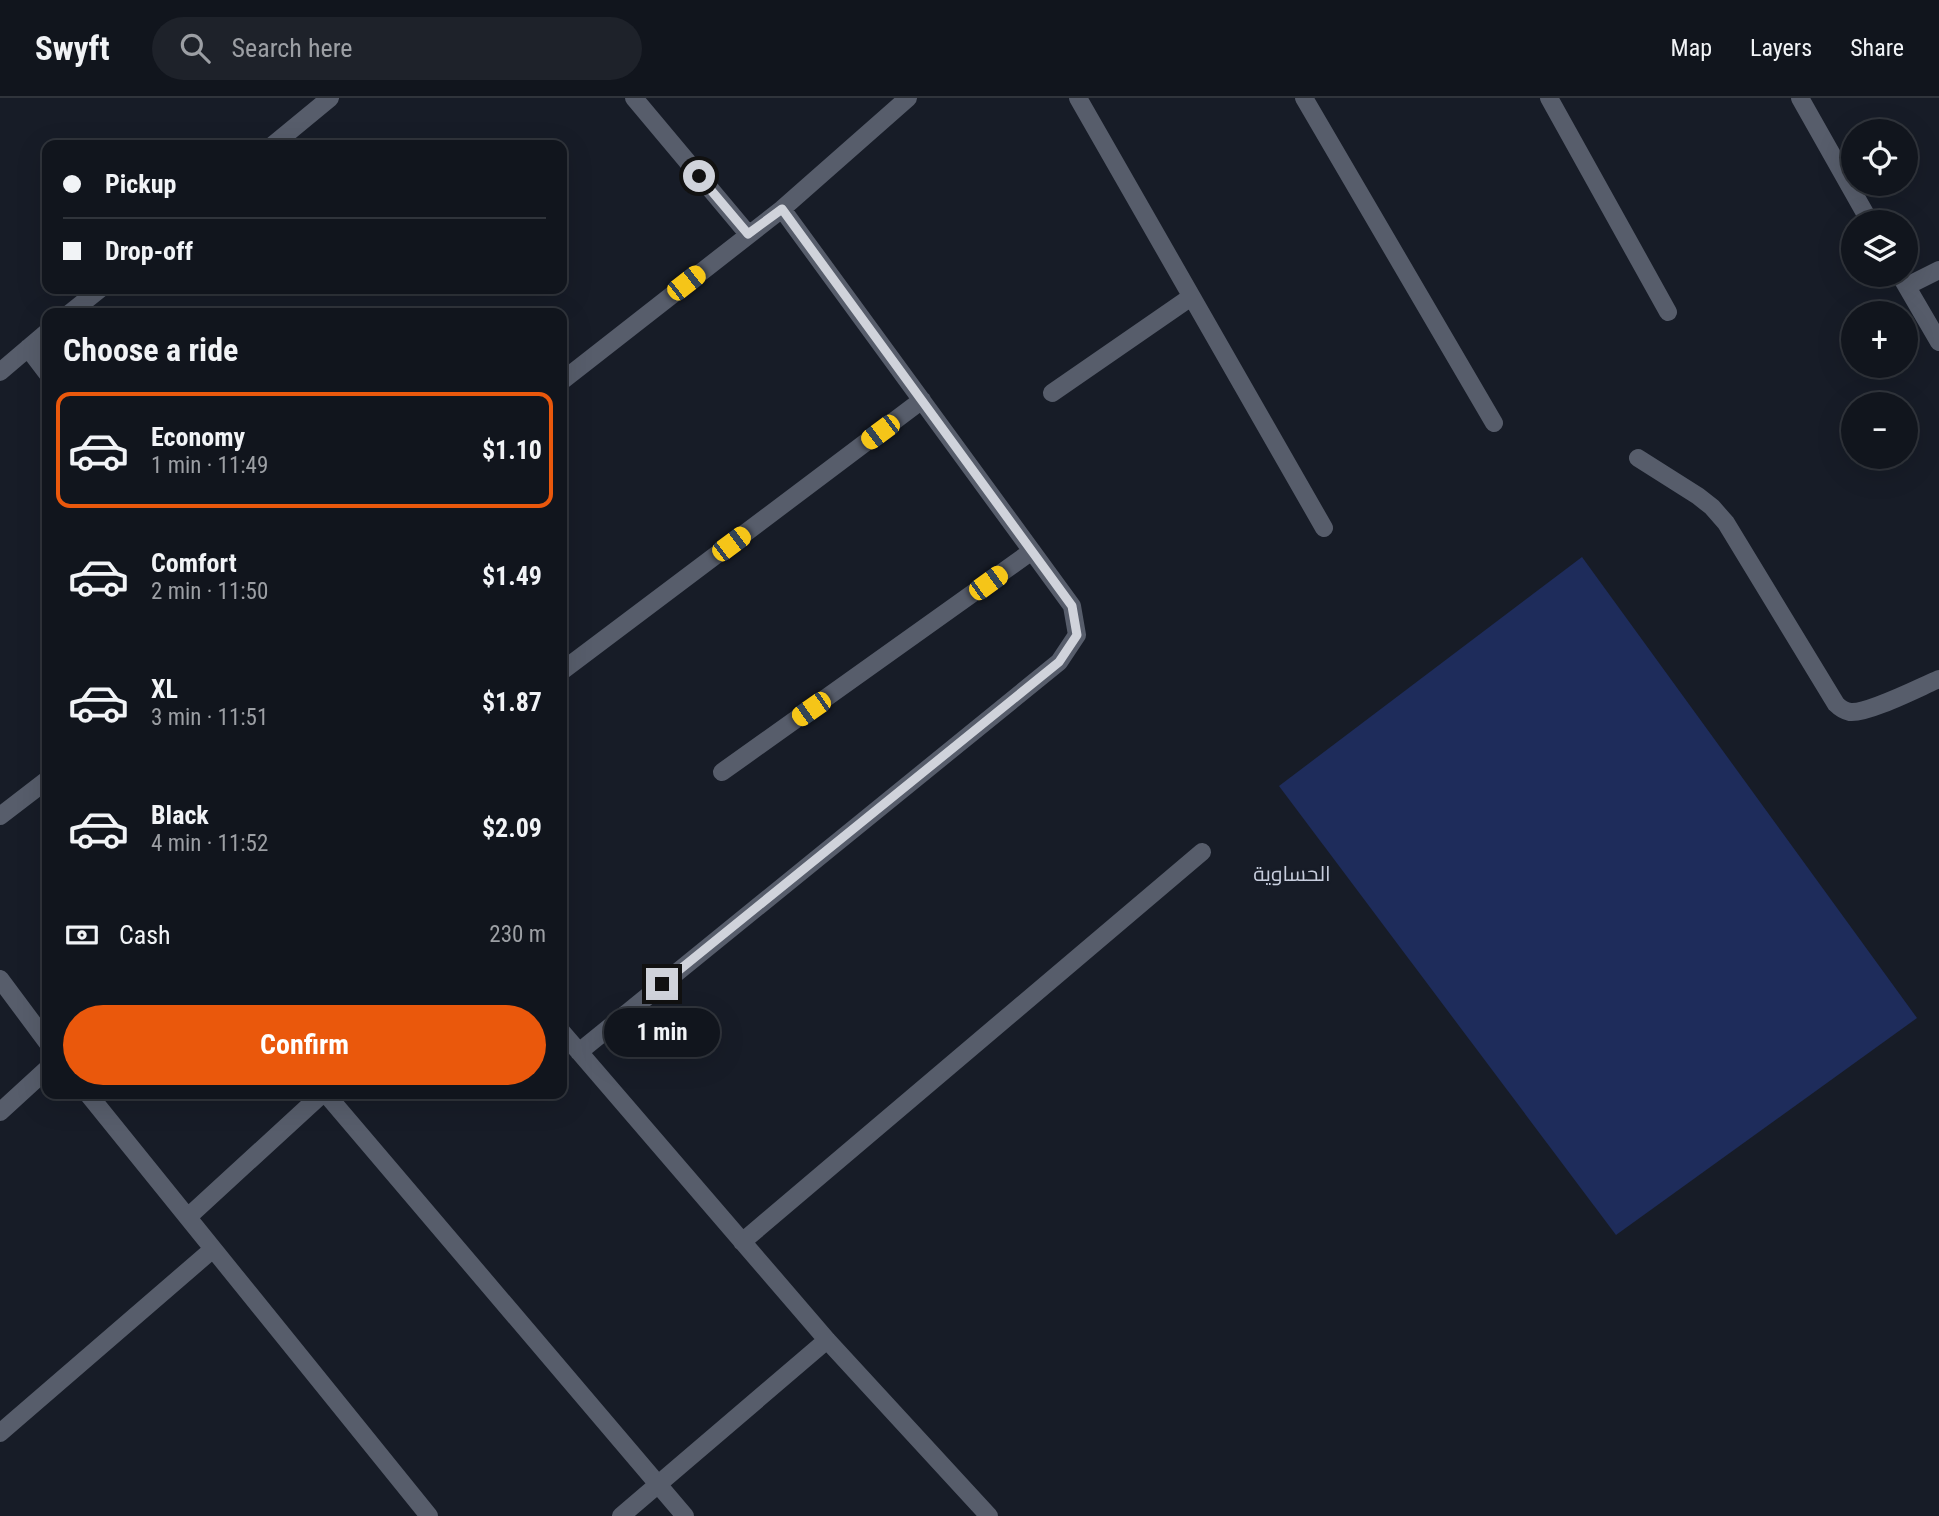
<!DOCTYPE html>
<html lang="en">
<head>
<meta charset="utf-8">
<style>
	:root { --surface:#11151d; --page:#1e222a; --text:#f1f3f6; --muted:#9c9fa4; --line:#30343b; --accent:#ea580c }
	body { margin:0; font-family:"Roboto Condensed",Cairo,sans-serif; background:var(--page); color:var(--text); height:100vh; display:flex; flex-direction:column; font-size:26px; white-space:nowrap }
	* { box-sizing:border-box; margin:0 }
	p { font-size:23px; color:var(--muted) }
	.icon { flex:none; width:38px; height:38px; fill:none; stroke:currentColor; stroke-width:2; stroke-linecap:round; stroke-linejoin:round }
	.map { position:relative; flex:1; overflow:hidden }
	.details { position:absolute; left:42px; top:210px; width:525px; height:791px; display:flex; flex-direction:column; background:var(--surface); border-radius:14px; box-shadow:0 7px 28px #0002,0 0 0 2px var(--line) }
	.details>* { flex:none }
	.banner { position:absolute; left:42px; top:42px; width:525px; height:154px; border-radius:14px; box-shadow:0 7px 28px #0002,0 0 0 2px var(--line); display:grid; align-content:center; height:154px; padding:0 21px; background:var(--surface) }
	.controls { position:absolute; left:1841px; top:21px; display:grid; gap:14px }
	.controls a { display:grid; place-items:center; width:77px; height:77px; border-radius:50%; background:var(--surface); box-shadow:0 7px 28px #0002,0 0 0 2px var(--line); font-size:35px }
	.end { position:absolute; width:32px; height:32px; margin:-16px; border:9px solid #d0d3db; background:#111; box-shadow:0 0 0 4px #111 }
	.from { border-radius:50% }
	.bubble { position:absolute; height:49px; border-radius:24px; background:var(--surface); box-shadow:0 7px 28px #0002,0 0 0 2px var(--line); font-size:23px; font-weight:700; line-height:49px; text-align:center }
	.car { position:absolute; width:21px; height:42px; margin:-21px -10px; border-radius:9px; box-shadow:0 0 5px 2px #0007; background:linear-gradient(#f5c518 24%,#345 0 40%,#f5c518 0 76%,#345 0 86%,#f5c518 0) }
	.banner b { display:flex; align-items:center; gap:24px; height:66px; font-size:26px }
	.banner b+b { border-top:2px solid var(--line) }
	.banner i { width:18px; height:18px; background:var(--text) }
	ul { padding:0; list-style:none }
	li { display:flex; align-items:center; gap:21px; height:116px; margin:0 14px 10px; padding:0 7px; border:4px solid transparent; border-radius:14px }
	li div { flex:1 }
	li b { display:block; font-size:26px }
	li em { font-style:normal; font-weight:700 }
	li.on { border-color:var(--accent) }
	li>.icon { width:63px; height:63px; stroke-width:1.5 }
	h2 { padding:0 21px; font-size:32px; line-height:84px }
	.pay { display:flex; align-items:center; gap:18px; height:77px; padding:0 21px; font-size:26px }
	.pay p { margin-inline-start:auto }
	.button { display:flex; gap:14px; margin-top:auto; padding:14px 21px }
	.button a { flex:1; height:80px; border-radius:42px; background:var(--accent); color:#fff; font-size:28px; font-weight:700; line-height:80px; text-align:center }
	header { display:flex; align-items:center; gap:42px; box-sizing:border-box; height:98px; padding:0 35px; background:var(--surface); border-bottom:2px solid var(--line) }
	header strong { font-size:33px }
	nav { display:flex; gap:38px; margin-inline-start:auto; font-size:24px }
	.search { width:490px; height:63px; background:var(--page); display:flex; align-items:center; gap:18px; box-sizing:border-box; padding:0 24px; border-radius:38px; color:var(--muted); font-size:26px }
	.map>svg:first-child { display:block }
</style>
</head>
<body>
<header>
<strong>Swyft</strong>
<div class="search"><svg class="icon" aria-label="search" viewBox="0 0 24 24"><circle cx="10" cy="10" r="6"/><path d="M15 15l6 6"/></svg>Search here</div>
<nav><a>Map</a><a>Layers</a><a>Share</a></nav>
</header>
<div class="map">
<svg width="1939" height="1418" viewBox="0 0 1939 1418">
	<rect width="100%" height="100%" fill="#171c27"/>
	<path fill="#1e2c5b" d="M1582,459L1917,920L1616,1137L1279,688Z"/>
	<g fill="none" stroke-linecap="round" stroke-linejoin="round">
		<path stroke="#575d6b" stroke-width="18" d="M634,0L748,136
			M1078,0L1324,430
			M1304,0L1494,325
			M1549,0L1668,214
			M1800,0L1870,124
			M273,47L330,0
			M1900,177L1939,244
			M1907,188L1939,172
			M70,215L100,191
			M28,250L47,275
			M0,274L47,234
			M562,283L782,111L908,0
			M1052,295L1191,199
			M1638,360L1698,398L1712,409L1726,425L1836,606C1840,610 1844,613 1850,614C1868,616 1920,589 1939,581
			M562,573L922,302
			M722,674L1032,453
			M0,718L47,682
			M0,881L47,944
			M562,934L827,1242L989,1418
			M579,954L1059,564L1077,537L1072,508L782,111
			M88,996L429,1418
			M326,996L685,1418
			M0,1014L47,971
			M188,1119L322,996
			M742,1144L1202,754
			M0,1335L213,1151
			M621,1418L827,1242"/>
	</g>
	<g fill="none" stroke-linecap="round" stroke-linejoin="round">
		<path stroke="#d0d3db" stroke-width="9" d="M662,886L1059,564L1077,537L1072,508L782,111L748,136L699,78"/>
	</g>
	<g text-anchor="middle" stroke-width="5" stroke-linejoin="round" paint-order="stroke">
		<g font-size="21" fill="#c7cddd" stroke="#171c27">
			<text x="1292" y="783">الحساوية</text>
		</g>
	</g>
</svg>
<div class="controls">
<a><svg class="icon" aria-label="locate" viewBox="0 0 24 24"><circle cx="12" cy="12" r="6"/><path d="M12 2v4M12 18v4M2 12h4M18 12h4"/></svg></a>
<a><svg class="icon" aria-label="layers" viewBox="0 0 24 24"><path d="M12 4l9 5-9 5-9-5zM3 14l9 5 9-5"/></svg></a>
<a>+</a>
<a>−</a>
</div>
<i class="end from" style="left:699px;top:78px"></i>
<i class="end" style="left:662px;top:886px"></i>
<div class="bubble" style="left:604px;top:910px;width:116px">1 min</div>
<i class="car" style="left:686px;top:185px;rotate:52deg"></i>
<i class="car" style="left:880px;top:334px;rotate:233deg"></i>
<i class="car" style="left:731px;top:446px;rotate:53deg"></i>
<i class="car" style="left:988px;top:485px;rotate:54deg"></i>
<i class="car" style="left:811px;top:611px;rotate:235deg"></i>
<div class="banner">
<b><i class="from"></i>Pickup</b>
<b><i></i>Drop-off</b>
</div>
<section class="details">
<h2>Choose a ride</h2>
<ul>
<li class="on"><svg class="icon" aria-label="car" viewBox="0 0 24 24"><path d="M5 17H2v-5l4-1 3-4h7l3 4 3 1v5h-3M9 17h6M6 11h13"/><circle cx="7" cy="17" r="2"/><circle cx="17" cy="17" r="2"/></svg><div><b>Economy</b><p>1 min · 11:49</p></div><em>$1.10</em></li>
<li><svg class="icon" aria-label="car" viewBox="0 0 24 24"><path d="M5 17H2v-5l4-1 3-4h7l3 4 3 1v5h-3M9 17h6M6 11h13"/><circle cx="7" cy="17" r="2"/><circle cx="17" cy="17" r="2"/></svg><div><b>Comfort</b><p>2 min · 11:50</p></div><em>$1.49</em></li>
<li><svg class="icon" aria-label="car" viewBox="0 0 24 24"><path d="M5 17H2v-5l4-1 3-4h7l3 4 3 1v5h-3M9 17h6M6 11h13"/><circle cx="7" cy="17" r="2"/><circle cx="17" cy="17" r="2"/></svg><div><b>XL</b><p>3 min · 11:51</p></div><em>$1.87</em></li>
<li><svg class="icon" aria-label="car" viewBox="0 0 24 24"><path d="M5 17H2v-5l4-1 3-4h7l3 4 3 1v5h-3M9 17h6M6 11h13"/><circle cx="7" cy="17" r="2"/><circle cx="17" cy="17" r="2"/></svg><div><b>Black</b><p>4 min · 11:52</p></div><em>$2.09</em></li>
</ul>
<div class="pay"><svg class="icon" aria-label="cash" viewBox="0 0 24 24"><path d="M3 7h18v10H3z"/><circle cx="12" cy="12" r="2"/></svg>Cash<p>230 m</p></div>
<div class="button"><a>Confirm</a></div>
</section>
</div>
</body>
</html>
